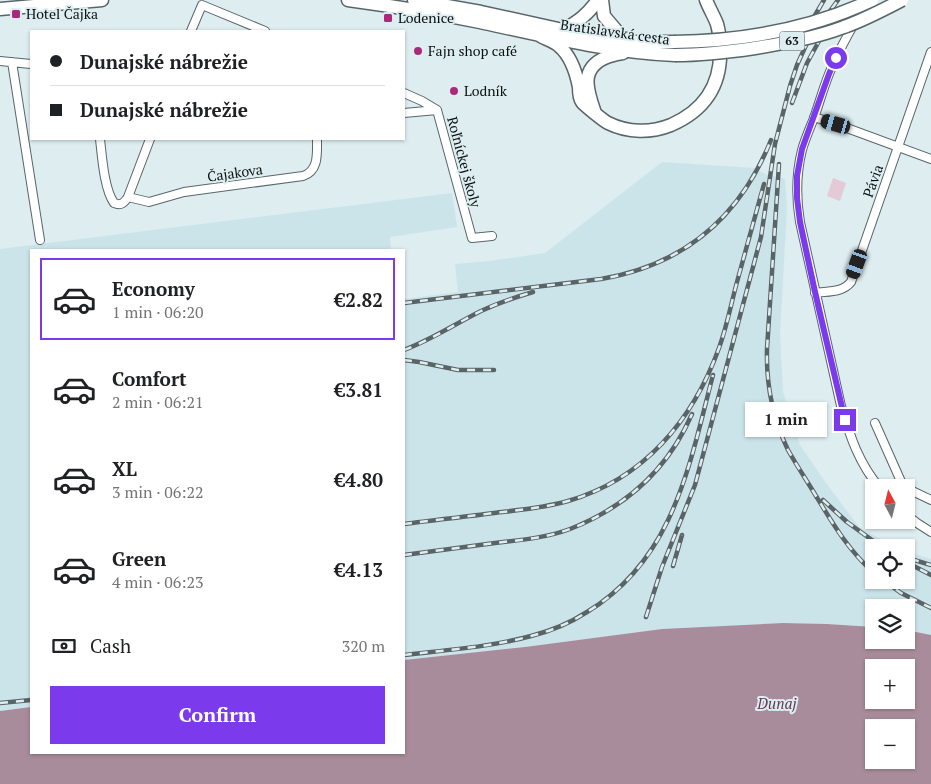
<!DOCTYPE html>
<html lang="en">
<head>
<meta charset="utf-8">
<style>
	:root { --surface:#fff; --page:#f6f6f6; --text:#202124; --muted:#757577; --line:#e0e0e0; --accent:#7c3aed }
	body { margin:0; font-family:"PT Serif",serif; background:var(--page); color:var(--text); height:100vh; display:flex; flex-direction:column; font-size:19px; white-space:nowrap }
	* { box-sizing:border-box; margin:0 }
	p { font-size:16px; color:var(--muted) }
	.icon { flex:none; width:28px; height:28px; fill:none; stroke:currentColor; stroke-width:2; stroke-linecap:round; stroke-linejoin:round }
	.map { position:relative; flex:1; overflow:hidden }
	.details { position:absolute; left:30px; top:249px; width:375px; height:505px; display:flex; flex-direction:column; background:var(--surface); border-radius:0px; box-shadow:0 1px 4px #0004 }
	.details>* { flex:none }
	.banner { position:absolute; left:30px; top:30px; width:375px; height:110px; border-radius:0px; box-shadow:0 1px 4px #0004; display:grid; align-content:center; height:110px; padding:0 20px; background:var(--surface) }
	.needle { width:32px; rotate:353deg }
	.fabs { position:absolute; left:865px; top:479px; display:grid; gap:10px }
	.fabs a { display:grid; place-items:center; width:50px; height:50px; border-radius:0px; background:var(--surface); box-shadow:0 1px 4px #0004; font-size:25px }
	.end { position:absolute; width:22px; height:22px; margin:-11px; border:6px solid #7c3aed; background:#fff; box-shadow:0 0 0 2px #fff }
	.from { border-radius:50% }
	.bubble { position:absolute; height:35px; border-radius:0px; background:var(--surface); box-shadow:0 1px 4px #0004; font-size:16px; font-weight:700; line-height:35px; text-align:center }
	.car { position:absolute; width:15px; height:30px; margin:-15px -8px; border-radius:6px; box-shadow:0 0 4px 1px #0007; background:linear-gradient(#222 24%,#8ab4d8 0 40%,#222 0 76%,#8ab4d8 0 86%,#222 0) }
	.banner b { display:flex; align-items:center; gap:18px; height:48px; font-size:19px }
	.banner b+b { border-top:1px solid var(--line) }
	.banner i { width:12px; height:12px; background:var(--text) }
	ul { padding:9px 0 0; list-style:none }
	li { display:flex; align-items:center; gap:15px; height:82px; margin:0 10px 8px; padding:0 10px; border:2px solid transparent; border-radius:0px }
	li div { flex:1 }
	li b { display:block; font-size:19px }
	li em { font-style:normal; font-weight:700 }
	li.on { border-color:var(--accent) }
	li>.icon { width:45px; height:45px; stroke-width:1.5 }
	.pay { display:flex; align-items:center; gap:12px; height:55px; padding:0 20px; font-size:19px }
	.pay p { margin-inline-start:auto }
	.cta { display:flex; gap:10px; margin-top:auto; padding:10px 20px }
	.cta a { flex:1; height:58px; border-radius:0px; background:var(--accent); color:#fff; font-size:20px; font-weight:700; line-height:58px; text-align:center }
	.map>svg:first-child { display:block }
</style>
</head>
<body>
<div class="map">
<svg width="931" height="784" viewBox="0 0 931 784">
	<rect width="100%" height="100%" fill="#ddedf0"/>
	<path fill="#cbe4ea" d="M662,162L754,168L765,174L785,179L787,208L780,334L783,392L800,445L826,483L859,527L895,547L874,548V580H906V551L931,559V635L906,630V608H874V627L827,624L783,623L662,629L525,647L404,660V299L458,292L455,264L490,261L545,253Z
		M452,193L457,227L390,237L391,250H31V707L0,711V249Z"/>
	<path fill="#e3cad6" d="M833,178L846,183L840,201L827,196Z"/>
	<path fill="#a98c9b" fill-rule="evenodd" d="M783,623L827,624L874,627V640H906V630L931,635V784H0V711L31,707V752H404V660L525,647L662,629ZM874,668H906V700H874ZM874,728H906V760H874Z"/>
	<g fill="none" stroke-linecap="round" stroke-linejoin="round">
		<defs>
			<path id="street" d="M866,3C853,25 838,51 829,74C823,89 819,104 814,118C810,128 805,139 802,150C796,174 796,198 800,222L841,406C850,436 859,464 880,488
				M202,5L265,31
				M191,31L202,5
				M0,61L31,64
				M12,62L40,240
				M404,93L422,101L437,110L472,238L492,236
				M404,113L437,110
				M814,117L836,124L931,159
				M100,139C102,156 104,189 114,203C121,206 124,203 128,197L150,139
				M128,197L149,202L184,192L303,176C319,171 317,153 317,139
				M815,293C828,291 842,293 851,282L931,52
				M875,423L903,486L905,488
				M906,488L931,500
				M906,514L917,523L931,532"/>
			<path id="primary" d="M348,0C392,6 436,13 480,22C544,36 609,52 675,55
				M414,0L481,12L563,30L626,42H674
				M602,0L604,16L626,42
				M0,9L102,0
				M563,30C579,21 587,15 598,0
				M539,35C545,39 554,41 559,46C571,56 576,72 579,87C579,91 579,98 582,102C584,105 604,121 608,123C628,133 651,133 671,125C705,110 722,84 720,47C720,39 719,31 717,24C714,16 709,8 706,0
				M595,113C587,90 579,68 607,57C612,55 618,54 623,53"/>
		</defs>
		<use href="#street" stroke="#596669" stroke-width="10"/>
		<use href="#primary" stroke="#596669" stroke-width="15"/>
		<use href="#street" stroke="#fff" stroke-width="8"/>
		<use href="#primary" stroke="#fff" stroke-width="12"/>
		<defs>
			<path id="rail" d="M804,38L808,27L824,0
				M792,103L807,63L830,21
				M779,164L767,349C766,384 773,419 788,450C797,466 807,481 816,496C833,524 849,551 874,573
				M404,303L601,279C684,265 740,217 771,140
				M404,350C431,340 455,324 481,311C498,303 516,297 533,292
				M404,360L419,362L458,370H494
				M823,500L847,522L883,548
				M404,524C434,520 464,517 494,513C519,510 544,508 568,501C644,479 693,420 719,348C727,326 731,304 737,282C746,249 755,216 764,184
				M404,555C434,551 465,547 495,543C520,540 546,538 570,529C626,507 668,469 692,414
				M911,559L931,565
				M906,562L931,575
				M673,566L682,535
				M883,580L901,593L931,608
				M646,617L662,567L695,485L761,237L775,144L790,86L797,65L807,43L838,0
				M404,655C446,650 491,647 531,636C551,631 570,623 587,612C674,559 689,466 713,375
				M0,703L31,700"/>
		</defs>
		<use href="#rail" stroke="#5a6365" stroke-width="4.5"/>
		<use href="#rail" stroke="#ddedf0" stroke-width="2.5" stroke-dasharray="8" stroke-linecap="butt"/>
		<defs>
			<path id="primary-bridge" d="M674,42C742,41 811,29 872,0
				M675,55C702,55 728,52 755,48C785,43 815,38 844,27C864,20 883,10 902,0"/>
		</defs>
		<use href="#primary-bridge" stroke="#596669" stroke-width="15" stroke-linecap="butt"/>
		<use href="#primary-bridge" stroke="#fff" stroke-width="12"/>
	</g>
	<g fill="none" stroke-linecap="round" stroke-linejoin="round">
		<path stroke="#7c3aed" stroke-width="6" d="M836,58L829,74L802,149L797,176V198L800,222L815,292L845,420"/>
	</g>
	<g fill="#a92a7a" stroke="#ddedf0" stroke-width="2">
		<rect x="11" y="9" width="10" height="10" rx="2.5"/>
		<rect x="383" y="13" width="10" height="10" rx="2.5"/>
		<circle cx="418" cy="51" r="5"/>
		<circle cx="454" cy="91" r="5"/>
	</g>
	<g text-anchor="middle" stroke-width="4" stroke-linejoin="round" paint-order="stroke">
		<rect fill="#ddedf0" stroke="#4a5254" stroke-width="1" x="779.5" y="31.5" width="25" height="19" rx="4"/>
		<g font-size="12" font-weight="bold" fill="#0b1011">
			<text x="792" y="45">63</text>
		</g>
		<g font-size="14" fill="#0b1011" stroke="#ddedf0" text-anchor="start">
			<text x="26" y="19">Hotel Čajka</text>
			<text x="398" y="23">Lodenice</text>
			<text x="428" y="56">Fajn shop café</text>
			<text x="464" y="96">Lodník</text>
		</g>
		<g font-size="14" fill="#0b1011" stroke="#ddedf0">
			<text transform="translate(615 32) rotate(8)" y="5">Bratislavská cesta</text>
			<text transform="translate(464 162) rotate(75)" y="5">Roľníckej školy</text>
			<text transform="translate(235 173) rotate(-8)" y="5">Čajakova</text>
			<text transform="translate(873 181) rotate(-70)" y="5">Pávia</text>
		</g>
		<g font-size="15" font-style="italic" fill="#63374f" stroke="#ddedf0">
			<text x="777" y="709">Dunaj</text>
		</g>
	</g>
</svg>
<div class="fabs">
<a><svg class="needle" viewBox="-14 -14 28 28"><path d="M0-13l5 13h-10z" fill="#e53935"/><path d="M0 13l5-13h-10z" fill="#757577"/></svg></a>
<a><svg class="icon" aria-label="locate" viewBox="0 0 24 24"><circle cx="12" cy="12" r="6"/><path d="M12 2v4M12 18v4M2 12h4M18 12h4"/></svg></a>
<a><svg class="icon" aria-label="layers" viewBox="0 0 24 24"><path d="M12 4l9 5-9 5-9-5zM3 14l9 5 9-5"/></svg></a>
<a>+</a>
<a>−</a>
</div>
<i class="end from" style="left:836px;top:58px"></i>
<i class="end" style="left:845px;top:420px"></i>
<div class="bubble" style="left:745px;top:402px;width:82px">1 min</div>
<i class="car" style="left:836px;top:124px;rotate:286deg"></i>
<i class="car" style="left:857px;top:264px;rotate:200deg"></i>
<div class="banner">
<b><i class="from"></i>Dunajské nábrežie</b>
<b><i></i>Dunajské nábrežie</b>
</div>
<section class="details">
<ul>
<li class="on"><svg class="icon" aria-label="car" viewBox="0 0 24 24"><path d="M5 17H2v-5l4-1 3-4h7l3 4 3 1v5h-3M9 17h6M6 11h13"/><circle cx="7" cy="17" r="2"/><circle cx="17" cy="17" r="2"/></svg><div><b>Economy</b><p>1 min · 06:20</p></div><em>€2.82</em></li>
<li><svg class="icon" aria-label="car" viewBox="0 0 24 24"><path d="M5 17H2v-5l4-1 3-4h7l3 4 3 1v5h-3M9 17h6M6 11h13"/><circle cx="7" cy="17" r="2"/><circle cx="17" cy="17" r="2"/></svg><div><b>Comfort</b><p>2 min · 06:21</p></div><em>€3.81</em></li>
<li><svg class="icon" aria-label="car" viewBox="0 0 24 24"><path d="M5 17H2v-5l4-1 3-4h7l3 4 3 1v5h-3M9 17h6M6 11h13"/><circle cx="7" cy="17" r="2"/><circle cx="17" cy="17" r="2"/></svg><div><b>XL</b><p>3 min · 06:22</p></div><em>€4.80</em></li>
<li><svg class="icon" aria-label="car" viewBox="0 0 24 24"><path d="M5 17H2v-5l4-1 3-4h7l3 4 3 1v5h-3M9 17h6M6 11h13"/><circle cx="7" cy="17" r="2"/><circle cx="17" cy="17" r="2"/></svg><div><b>Green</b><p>4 min · 06:23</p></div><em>€4.13</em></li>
</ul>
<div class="pay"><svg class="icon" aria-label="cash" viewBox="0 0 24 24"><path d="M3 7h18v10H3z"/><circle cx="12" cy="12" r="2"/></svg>Cash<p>320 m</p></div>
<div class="cta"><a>Confirm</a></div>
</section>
</div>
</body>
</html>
